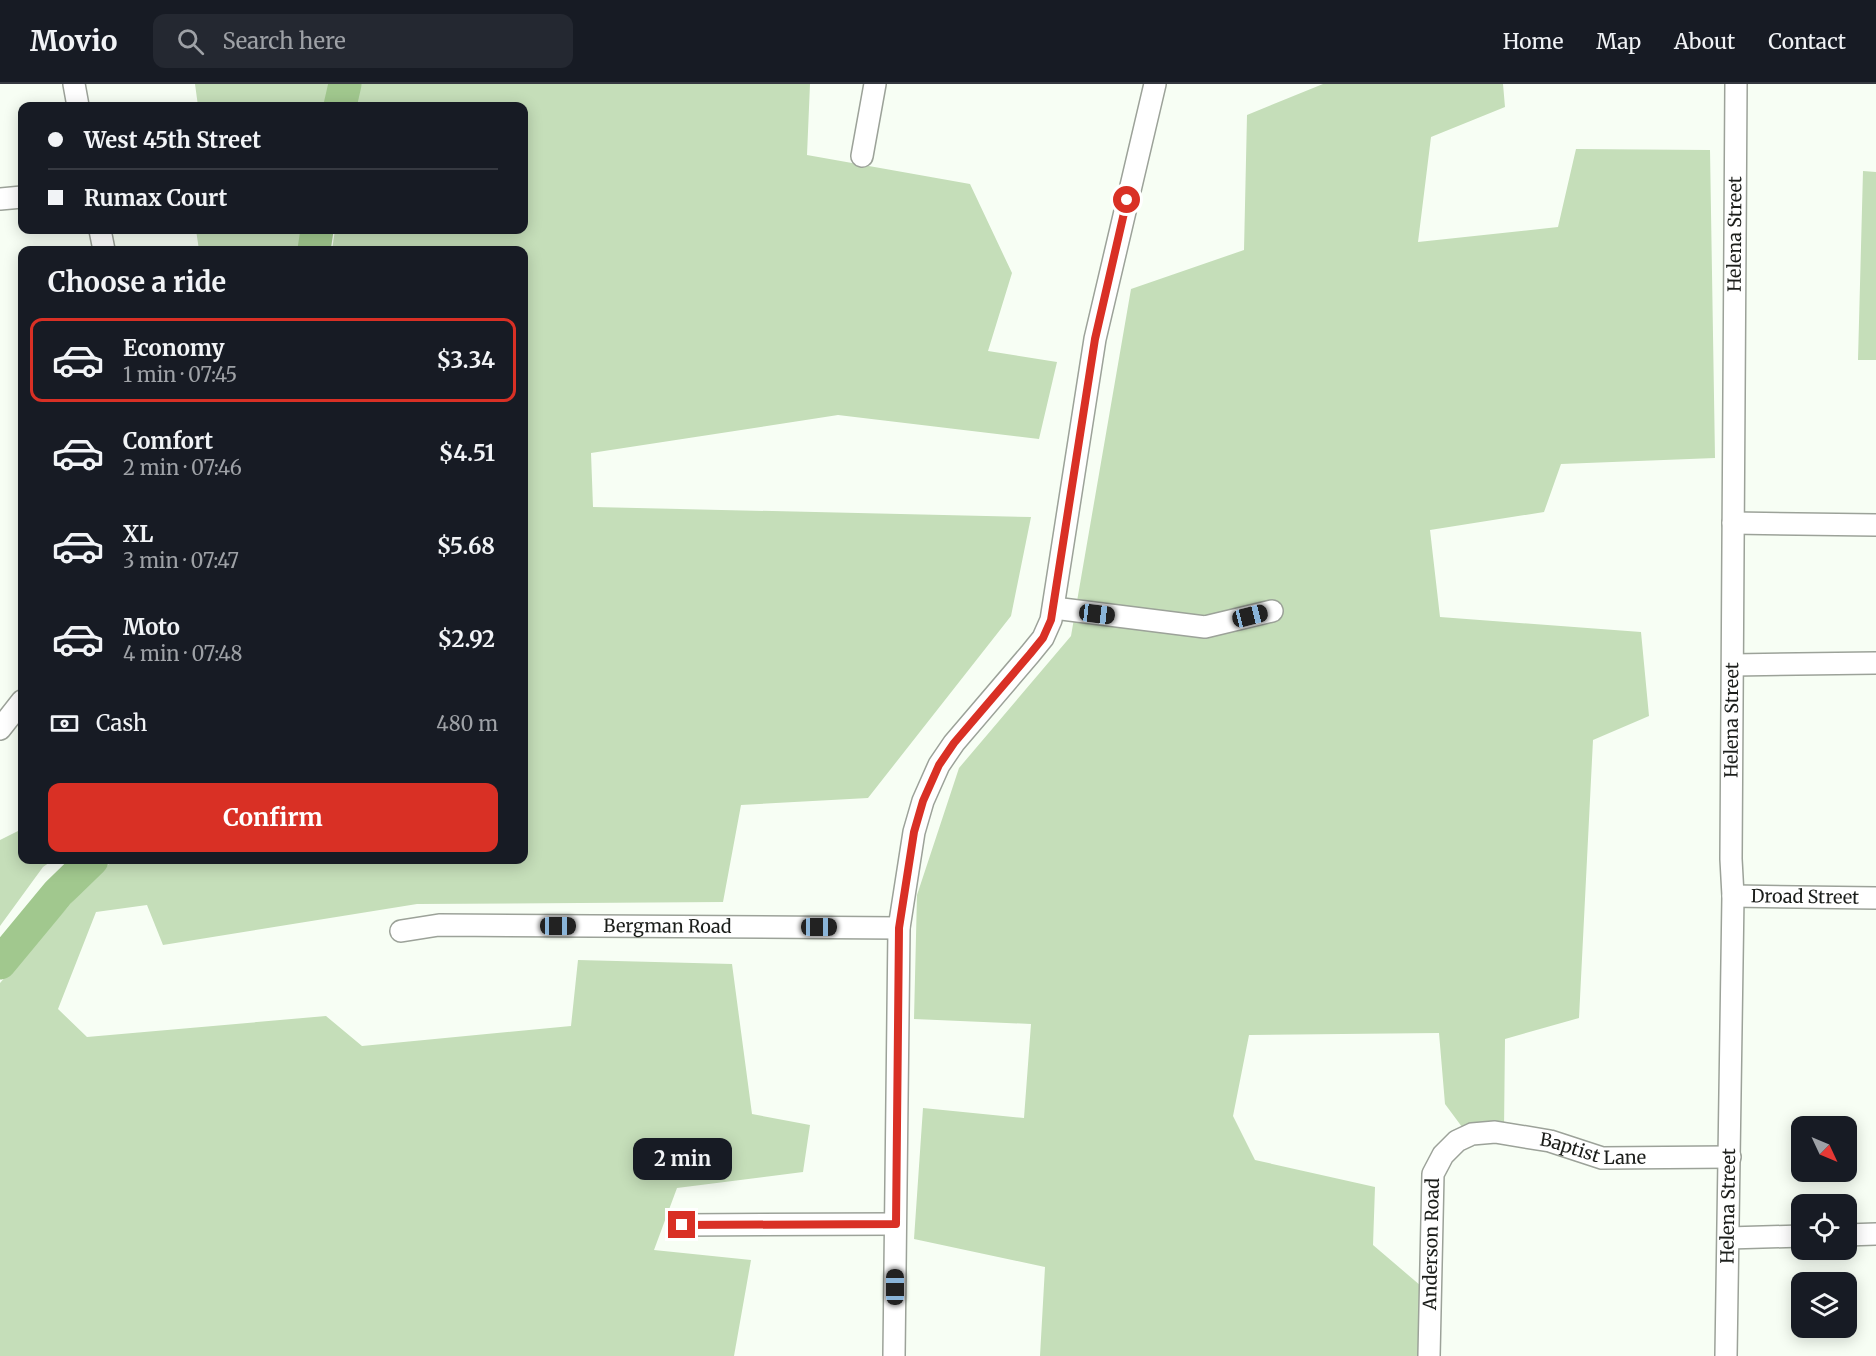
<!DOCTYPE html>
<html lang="en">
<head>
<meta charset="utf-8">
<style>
	:root { --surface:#171b24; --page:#242831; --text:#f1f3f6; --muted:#9ea1a6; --line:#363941; --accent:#d93025 }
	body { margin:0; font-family:Merriweather,serif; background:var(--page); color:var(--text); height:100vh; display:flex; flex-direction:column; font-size:22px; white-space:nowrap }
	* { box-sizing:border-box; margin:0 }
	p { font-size:20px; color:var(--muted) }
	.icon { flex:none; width:33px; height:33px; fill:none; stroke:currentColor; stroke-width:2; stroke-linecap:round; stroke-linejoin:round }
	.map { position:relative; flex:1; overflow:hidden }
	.drawer { position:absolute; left:18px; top:162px; width:510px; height:618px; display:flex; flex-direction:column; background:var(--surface); border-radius:12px; box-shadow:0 3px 15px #0003 }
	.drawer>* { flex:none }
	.hud { position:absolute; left:18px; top:18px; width:510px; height:132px; border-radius:12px; box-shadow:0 3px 15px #0003; display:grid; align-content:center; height:132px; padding:0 30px; background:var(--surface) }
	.needle { width:39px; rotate:134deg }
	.buttons { position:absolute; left:1791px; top:1032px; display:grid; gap:12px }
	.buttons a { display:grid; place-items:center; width:66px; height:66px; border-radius:12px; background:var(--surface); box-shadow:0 3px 15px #0003; font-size:30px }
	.end { position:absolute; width:27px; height:27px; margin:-14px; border:8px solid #d93025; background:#fff; box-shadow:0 0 0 3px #fff }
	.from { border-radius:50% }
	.bubble { position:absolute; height:42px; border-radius:12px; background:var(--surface); box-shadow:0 3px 15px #0003; font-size:20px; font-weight:700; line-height:42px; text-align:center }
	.car { position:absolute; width:18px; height:36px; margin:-18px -9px; border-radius:8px; box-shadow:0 0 4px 2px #0007; background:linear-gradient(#222 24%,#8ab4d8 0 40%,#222 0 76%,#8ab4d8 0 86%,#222 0) }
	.hud b { display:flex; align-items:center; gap:21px; height:57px; font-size:22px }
	.hud b+b { border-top:2px solid var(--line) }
	.hud i { width:15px; height:15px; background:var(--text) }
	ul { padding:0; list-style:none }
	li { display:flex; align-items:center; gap:18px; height:84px; margin:0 12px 9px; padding:0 18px; border:3px solid transparent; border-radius:12px }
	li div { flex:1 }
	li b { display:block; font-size:22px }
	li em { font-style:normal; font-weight:700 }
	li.selected { border-color:var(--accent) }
	li>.icon { width:54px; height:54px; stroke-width:1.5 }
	h2 { padding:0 30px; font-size:27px; line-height:72px }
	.pay { display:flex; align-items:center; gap:15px; height:66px; padding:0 30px; font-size:22px }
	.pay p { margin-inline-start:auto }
	.primary-button { display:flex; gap:12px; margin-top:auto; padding:12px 30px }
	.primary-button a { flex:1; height:69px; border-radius:12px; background:var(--accent); color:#fff; font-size:24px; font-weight:700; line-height:69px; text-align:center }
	header { display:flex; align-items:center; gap:36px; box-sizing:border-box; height:84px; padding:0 30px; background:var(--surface); border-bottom:2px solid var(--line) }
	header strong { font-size:28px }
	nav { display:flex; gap:33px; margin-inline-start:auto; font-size:21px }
	.search { width:420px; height:54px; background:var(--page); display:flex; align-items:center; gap:15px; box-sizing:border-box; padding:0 21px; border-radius:12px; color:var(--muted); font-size:22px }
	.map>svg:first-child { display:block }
</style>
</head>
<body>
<header>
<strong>Movio</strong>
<div class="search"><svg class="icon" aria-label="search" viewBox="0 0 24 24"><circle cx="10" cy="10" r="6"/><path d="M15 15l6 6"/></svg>Search here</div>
<nav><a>Home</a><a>Map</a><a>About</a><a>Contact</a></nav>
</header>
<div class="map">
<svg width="1876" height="1272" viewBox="0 0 1876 1272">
	<rect width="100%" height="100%" fill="#f7fef4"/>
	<path fill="#c5deb9" d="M195,0H337L332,22H198Z
		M357,0H810L807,71L970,100L1012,189L988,267L1057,278L1039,355L838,331L591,369L593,423L1031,433L1011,532L868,714L741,721L723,818L417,820L163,861L147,821L96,828L58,925L87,953L326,932L362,962L571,942L578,876L732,880L752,1030L810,1041L803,1088L677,1104L654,1166L751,1176L734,1272H0V899L89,799L113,776H524V166H332L335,146H524V22H353Z
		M1323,0H1503L1505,23L1431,53L1418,158L1558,143L1576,65L1710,66L1715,374L1561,380L1544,428L1430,446L1440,533L1641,548L1649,632L1593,656L1579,934L1505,955L1504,1046L1465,1047L1445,1020L1439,949L1249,951L1233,1032L1255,1076L1375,1103L1373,1161L1421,1202L1418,1272H1040L1045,1183L914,1155L923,1024L1024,1034L1031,940L914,935L917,811L959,684L1071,552L1131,205L1244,166L1247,31Z
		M1863,87L1876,88V276H1858Z
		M196,146H306L301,166H199Z
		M22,745V776H53L43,783L0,842V756Z"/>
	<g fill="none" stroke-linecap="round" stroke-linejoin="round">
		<path stroke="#a1c88e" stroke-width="33" d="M340,22L345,0
			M314,166L317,146
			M0,879L58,809L92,776"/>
		<defs>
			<g id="minor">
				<path d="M74,0L78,22"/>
				<path d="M862,72L875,0"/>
				<path d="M0,115L22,113"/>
				<path d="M100,146L104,166"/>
				<path d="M1733,439L1876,441"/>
				<path d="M1054,524L1205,543L1272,527"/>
				<path d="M1733,581L1876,579"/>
				<path d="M0,645L22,617"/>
				<path id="s1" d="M1733,812L1876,814"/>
				<path id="s2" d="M401,847L439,841L899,844"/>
				<path d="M682,1141L895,1140"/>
				<path d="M1846,1151L1876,1150"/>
				<path d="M1728,1154L1802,1152"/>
				<path d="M894,1272L899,844L914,748L923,717L939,681L954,659L1030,570L1043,554L1051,536L1095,255L1155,0"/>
				<path id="s3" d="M1429,1272L1433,1090L1443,1071L1457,1057L1472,1050L1495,1048L1550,1057L1602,1074L1730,1073"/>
				<path id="s4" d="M1726,1272L1733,812L1731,775L1736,0"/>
			</g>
		</defs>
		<use href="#minor" stroke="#9ca299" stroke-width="24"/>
		<use href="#minor" stroke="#fff" stroke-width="21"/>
	</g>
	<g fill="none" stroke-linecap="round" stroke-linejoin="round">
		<path stroke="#d93025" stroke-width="8" d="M682,1141L896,1140L899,844L914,748L923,717L939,681L954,659L1030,570L1043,554L1051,536L1095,255L1127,116"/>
	</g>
	<g text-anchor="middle" stroke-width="6" stroke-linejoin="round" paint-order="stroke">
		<g font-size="18" fill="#1b1d1a" stroke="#fff">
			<text dy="6" stroke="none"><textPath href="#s4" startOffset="1122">Helena Street</textPath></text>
			<text dy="6" stroke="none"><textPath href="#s4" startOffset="636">Helena Street</textPath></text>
			<text dy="6" stroke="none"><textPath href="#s1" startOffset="72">Droad Street</textPath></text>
			<text dy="6" stroke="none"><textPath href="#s2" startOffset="267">Bergman Road</textPath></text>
			<text dy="6" stroke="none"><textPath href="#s3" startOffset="363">Baptist Lane</textPath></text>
			<text dy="6" stroke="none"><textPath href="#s4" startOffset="150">Helena Street</textPath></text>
			<text dy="6" stroke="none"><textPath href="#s3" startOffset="112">Anderson Road</textPath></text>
		</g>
	</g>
</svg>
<div class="buttons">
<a><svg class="needle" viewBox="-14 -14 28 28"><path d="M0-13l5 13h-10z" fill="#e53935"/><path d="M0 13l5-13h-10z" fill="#9ea1a6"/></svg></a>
<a><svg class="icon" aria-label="locate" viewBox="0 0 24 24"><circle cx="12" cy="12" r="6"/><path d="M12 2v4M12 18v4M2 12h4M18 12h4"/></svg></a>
<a><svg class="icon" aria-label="layers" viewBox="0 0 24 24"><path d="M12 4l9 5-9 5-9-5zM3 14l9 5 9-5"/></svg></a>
</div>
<i class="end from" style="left:1127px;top:116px"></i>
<i class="end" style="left:682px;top:1141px"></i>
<div class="bubble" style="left:633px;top:1054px;width:99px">2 min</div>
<i class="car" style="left:1097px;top:530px;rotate:97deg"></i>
<i class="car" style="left:1250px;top:532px;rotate:76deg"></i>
<i class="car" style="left:558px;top:842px;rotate:90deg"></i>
<i class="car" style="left:819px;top:843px;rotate:90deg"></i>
<i class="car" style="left:895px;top:1203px;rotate:0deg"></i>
<div class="hud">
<b><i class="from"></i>West 45th Street</b>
<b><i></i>Rumax Court</b>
</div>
<section class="drawer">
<h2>Choose a ride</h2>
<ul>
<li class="selected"><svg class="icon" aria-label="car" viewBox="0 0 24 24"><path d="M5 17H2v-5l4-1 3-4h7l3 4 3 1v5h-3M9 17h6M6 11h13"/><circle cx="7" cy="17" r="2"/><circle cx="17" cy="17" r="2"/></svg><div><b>Economy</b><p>1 min · 07:45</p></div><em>$3.34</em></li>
<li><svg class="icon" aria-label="car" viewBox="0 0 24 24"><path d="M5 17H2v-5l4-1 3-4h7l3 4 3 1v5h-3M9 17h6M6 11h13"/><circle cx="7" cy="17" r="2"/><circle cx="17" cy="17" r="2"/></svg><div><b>Comfort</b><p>2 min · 07:46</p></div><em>$4.51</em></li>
<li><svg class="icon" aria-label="car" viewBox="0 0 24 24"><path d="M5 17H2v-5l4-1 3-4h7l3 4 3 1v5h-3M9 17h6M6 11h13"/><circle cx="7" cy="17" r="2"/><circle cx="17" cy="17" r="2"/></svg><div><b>XL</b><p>3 min · 07:47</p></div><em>$5.68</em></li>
<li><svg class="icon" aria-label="car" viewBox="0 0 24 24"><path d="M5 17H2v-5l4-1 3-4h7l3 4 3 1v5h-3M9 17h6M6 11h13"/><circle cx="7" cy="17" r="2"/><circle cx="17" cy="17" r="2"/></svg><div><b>Moto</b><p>4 min · 07:48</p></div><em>$2.92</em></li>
</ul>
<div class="pay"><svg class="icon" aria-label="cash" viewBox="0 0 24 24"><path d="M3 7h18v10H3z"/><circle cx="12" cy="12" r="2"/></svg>Cash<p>480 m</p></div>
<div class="primary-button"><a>Confirm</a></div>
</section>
</div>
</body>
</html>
